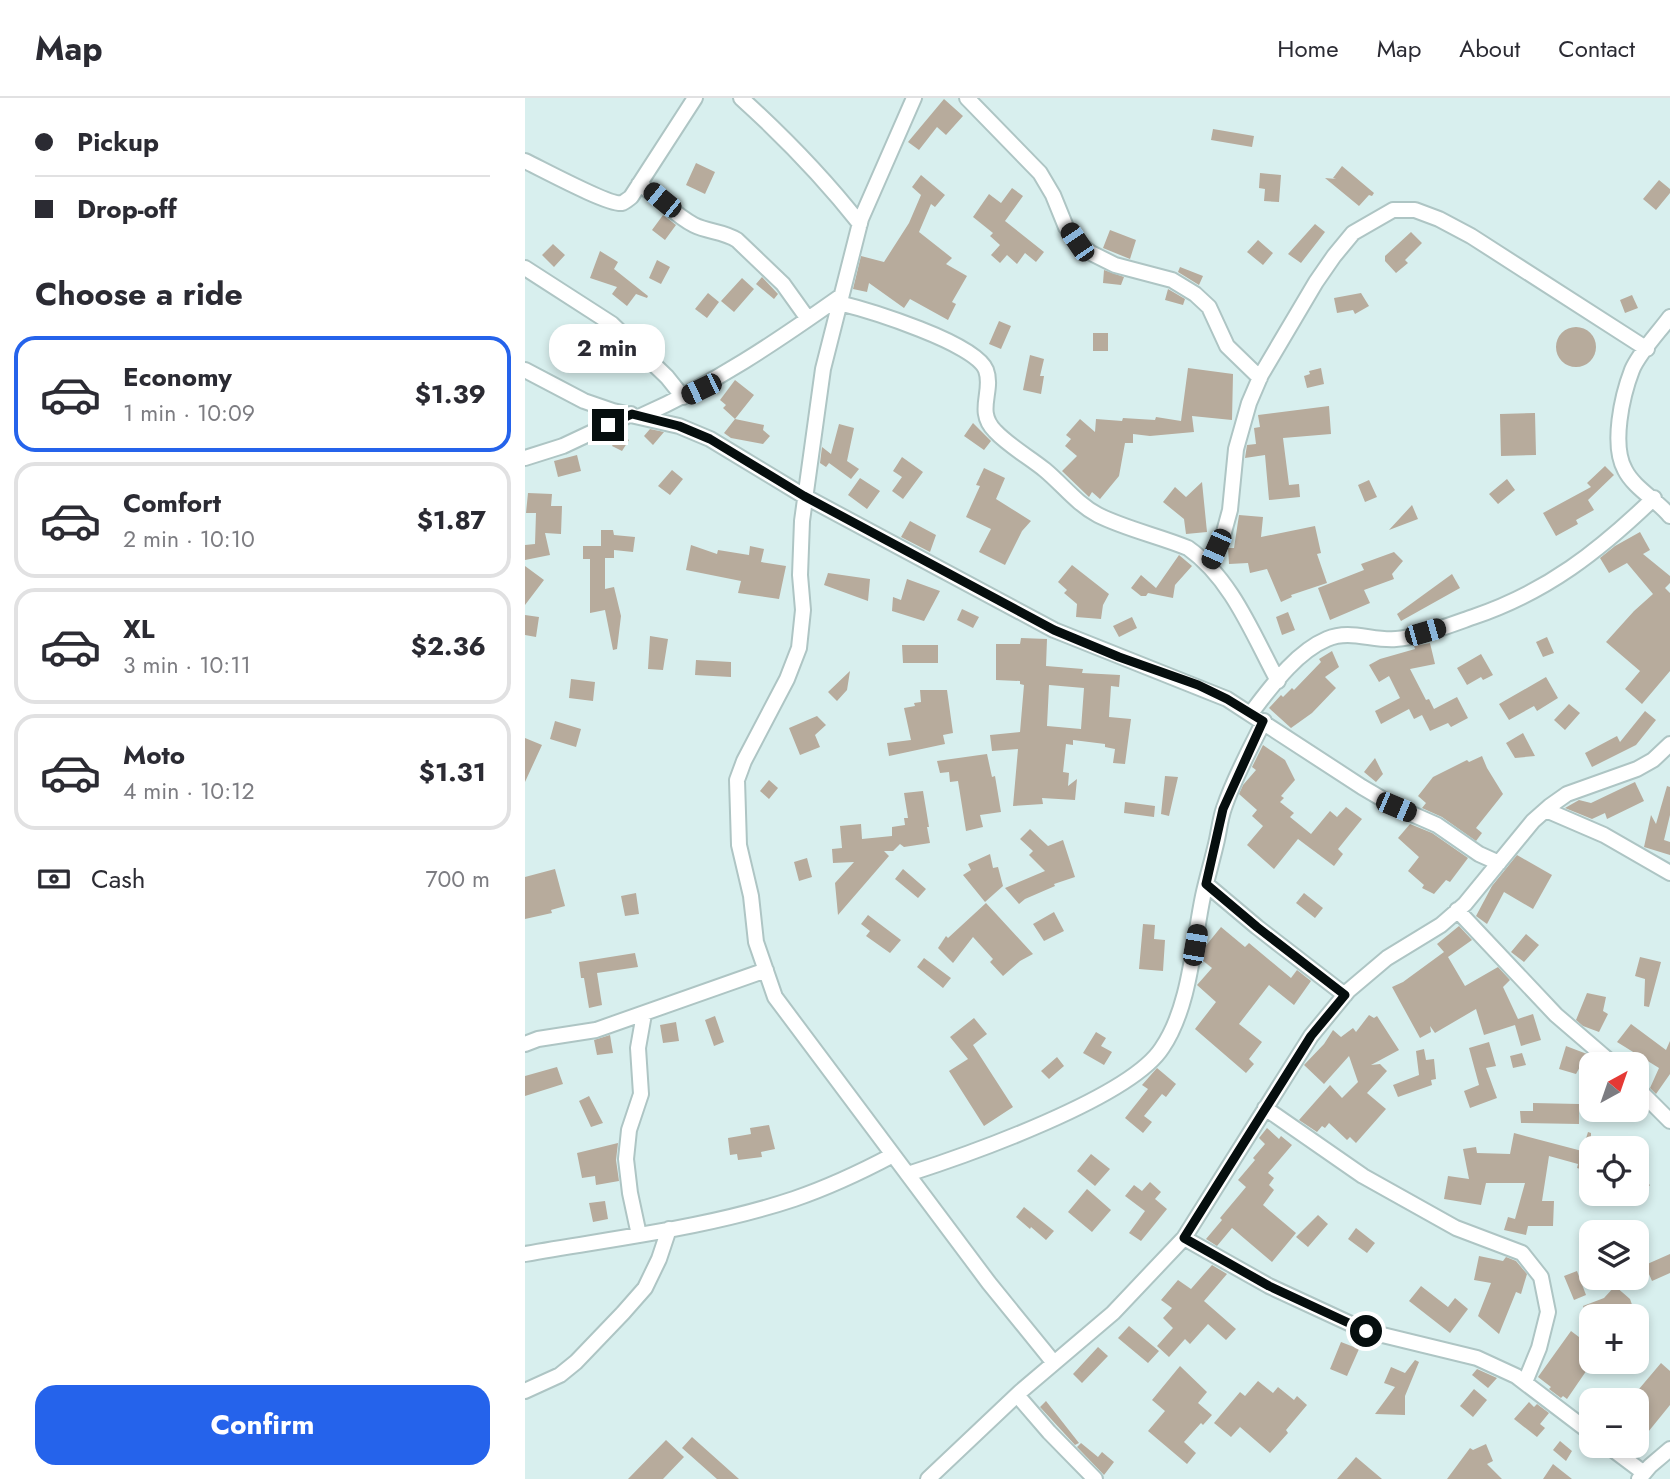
<!DOCTYPE html>
<html lang="en">
<head>
<meta charset="utf-8">
<style>
	:root { --surface:#fff; --page:#f7f7f7; --text:#2b2b33; --muted:#7c7c81; --line:#e1e1e2; --accent:#2563eb }
	body { margin:0; font-family:Jost,sans-serif; background:var(--page); color:var(--text); height:100vh; display:flex; flex-direction:column; font-size:26px; white-space:nowrap }
	* { box-sizing:border-box; margin:0 }
	p { font-size:23px; color:var(--muted) }
	.icon { flex:none; width:38px; height:38px; fill:none; stroke:currentColor; stroke-width:2; stroke-linecap:round; stroke-linejoin:round }
	.map { position:relative; flex:1; overflow:hidden }
	.drawer { display:flex; flex-direction:column; background:var(--surface); width:525px }
	.drawer>* { flex:none }
	.hud { display:grid; align-content:center; height:154px; padding:0 35px; background:var(--surface) }
	.needle { width:46px; rotate:40deg }
	.controls { position:absolute; left:1054px; top:954px; display:grid; gap:14px }
	.controls a { display:grid; place-items:center; width:70px; height:70px; border-radius:14px; background:var(--surface); box-shadow:0 4px 10px #0003; font-size:35px }
	.end { position:absolute; width:32px; height:32px; margin:-16px; border:9px solid #060e0e; background:#fff; box-shadow:0 0 0 4px #fff }
	.from { border-radius:50% }
	.bubble { position:absolute; height:49px; border-radius:21px; background:var(--surface); box-shadow:0 4px 10px #0003; font-size:23px; font-weight:700; line-height:49px; text-align:center }
	.car { position:absolute; width:21px; height:42px; margin:-21px -10px; border-radius:9px; box-shadow:0 0 5px 2px #0007; background:linear-gradient(#222 24%,#8ab4d8 0 40%,#222 0 76%,#8ab4d8 0 86%,#222 0) }
	.hud b { display:flex; align-items:center; gap:24px; height:66px; font-size:26px }
	.hud b+b { border-top:2px solid var(--line) }
	.hud i { width:18px; height:18px; background:var(--text) }
	ul { padding:0; list-style:none }
	li { display:flex; align-items:center; gap:21px; height:116px; margin:0 14px 10px; padding:0 21px; border:4px solid var(--line); border-radius:21px }
	li div { flex:1 }
	li b { display:block; font-size:26px }
	li em { font-style:normal; font-weight:700 }
	li.selected { border-color:var(--accent) }
	li>.icon { width:63px; height:63px; stroke-width:1.5 }
	h2 { padding:0 35px; font-size:32px; line-height:84px }
	.pay { display:flex; align-items:center; gap:18px; height:77px; padding:0 35px; font-size:26px }
	.pay p { margin-inline-start:auto }
	.action { display:flex; gap:14px; margin-top:auto; padding:14px 35px }
	.action a { flex:1; height:80px; border-radius:21px; background:var(--accent); color:#fff; font-size:28px; font-weight:700; line-height:80px; text-align:center }
	header { display:flex; align-items:center; gap:42px; box-sizing:border-box; height:98px; padding:0 35px; background:var(--surface); border-bottom:2px solid var(--line) }
	header strong { font-size:33px }
	nav { display:flex; gap:38px; margin-inline-start:auto; font-size:24px }
	main { display:flex; flex:1; min-height:0 }
	.map>svg:first-child { display:block }
</style>
</head>
<body>
<header>
<strong>Map</strong>
<nav><a>Home</a><a>Map</a><a>About</a><a>Contact</a></nav>
</header>
<main>
<section class="drawer">
<div class="hud">
<b><i class="from"></i>Pickup</b>
<b><i></i>Drop-off</b>
</div>
<h2>Choose a ride</h2>
<ul>
<li class="selected"><svg class="icon" aria-label="car" viewBox="0 0 24 24"><path d="M5 17H2v-5l4-1 3-4h7l3 4 3 1v5h-3M9 17h6M6 11h13"/><circle cx="7" cy="17" r="2"/><circle cx="17" cy="17" r="2"/></svg><div><b>Economy</b><p>1 min · 10:09</p></div><em>$1.39</em></li>
<li><svg class="icon" aria-label="car" viewBox="0 0 24 24"><path d="M5 17H2v-5l4-1 3-4h7l3 4 3 1v5h-3M9 17h6M6 11h13"/><circle cx="7" cy="17" r="2"/><circle cx="17" cy="17" r="2"/></svg><div><b>Comfort</b><p>2 min · 10:10</p></div><em>$1.87</em></li>
<li><svg class="icon" aria-label="car" viewBox="0 0 24 24"><path d="M5 17H2v-5l4-1 3-4h7l3 4 3 1v5h-3M9 17h6M6 11h13"/><circle cx="7" cy="17" r="2"/><circle cx="17" cy="17" r="2"/></svg><div><b>XL</b><p>3 min · 10:11</p></div><em>$2.36</em></li>
<li><svg class="icon" aria-label="car" viewBox="0 0 24 24"><path d="M5 17H2v-5l4-1 3-4h7l3 4 3 1v5h-3M9 17h6M6 11h13"/><circle cx="7" cy="17" r="2"/><circle cx="17" cy="17" r="2"/></svg><div><b>Moto</b><p>4 min · 10:12</p></div><em>$1.31</em></li>
</ul>
<div class="pay"><svg class="icon" aria-label="cash" viewBox="0 0 24 24"><path d="M3 7h18v10H3z"/><circle cx="12" cy="12" r="2"/></svg>Cash<p>700 m</p></div>
<div class="action"><a>Confirm</a></div>
</section>
<div class="map">
<svg width="1145" height="1381" viewBox="0 0 1145 1381">
	<rect width="100%" height="100%" fill="#d8efee"/>
	<path fill="#b7ab9c" fill-rule="evenodd" d="M419,1L438,18L421,37L412,29L394,52L383,44Z
		M688,31L729,38L727,49L686,42Z
		M171,65L190,74L180,96L161,87Z
		M817,68L849,95L847,98L844,97L834,108L800,80L811,81L808,80Z
		M735,75L756,77L754,104L739,103L740,91L734,90Z
		M396,77L420,97L410,109L406,106L394,134L427,160L421,166L442,178L427,204L431,206L423,222L385,201L379,210L344,185L342,194L328,191L336,158L359,164L384,125L396,97L387,89Z
		M1134,82L1145,91V95L1131,112L1118,101Z
		M487,90L498,98L480,123L519,154L511,164L500,155L492,166L482,157L475,165L466,157L475,147L465,138L468,135L448,119L464,96L476,105Z
		M138,117L151,127L140,142L127,132Z
		M790,126L800,134L776,165L763,156Z
		M585,132L611,142L605,161L578,150Z
		M886,134L897,145L880,162L883,165L871,175L860,163V158Z
		M733,142L748,155L738,167L722,154Z
		M28,146L40,157L29,169L17,157Z
		M75,153L93,164L89,171L123,198L122,200L111,196L102,208L87,196L92,189L65,180Z
		M132,162L145,169L136,186L124,180Z
		M655,169L678,178L674,187L653,174Z
		M579,172L599,179L596,187L578,185Z
		M237,179L253,196L249,201L231,186Z
		M217,180L229,191L209,214L196,203Z
		M643,191L660,201L658,207L640,202Z
		M183,195L194,204L182,220L170,211Z
		M836,195L844,208L830,216L828,212L812,215L809,200Z
		M1107,197L1113,210L1100,215L1095,202Z
		M474,223L486,228L476,251L464,246Z
		M1031 249a20 20 0 1 1 40 0a20 20 0 1 1-40 0Z
		M568,235H583V253H568Z
		M505,257L519,261L515,278H519L516,296L498,292Z
		M663,270L708,276L707,322L667,318L669,334L625,338L608,336V345H600L594,378L575,401L567,394L564,399L537,373L552,358L540,348L546,341L541,337L555,321L570,334L571,321L597,323L598,320L630,322L631,319L656,323Z
		M796,270L799,286L782,290L779,278L785,276L784,273Z
		M210,282L229,297L210,321L239,327L238,332L245,338L238,346L206,340L199,335L210,321L198,310L201,307L195,302Z
		M804,308L806,336L758,340L764,387L774,386L775,399L744,402L740,357L720,360L722,347L731,346L729,330L735,329L733,317Z
		M1010,315L1011,357L976,358L975,316Z
		M448,325L466,343L459,352L439,338Z
		M314,326L329,330L322,363L334,371L326,381L304,365L301,369L295,365L297,349L306,356Z
		M125,331L139,334L128,347L119,338Z
		M94,336L104,342L97,353L87,348Z
		M52,357L56,373L33,379L29,363Z
		M377,359L398,374L378,401L367,393L377,379L368,373Z
		M1080,368L1089,377L1063,402L1069,412L1051,422L1053,426L1031,438L1018,415L1066,389L1062,385Z
		M459,370L480,380L471,401L506,423L497,433L480,467L454,454L466,431L441,419L455,388L451,387Z
		M147,372L158,381L145,397L133,388Z
		M335,380L355,393L342,411L323,397Z
		M982,381L990,392L973,406L964,396Z
		M844,382L852,399L840,404L833,387Z
		M677,384L682,434L661,436L659,421L638,404L650,389L661,399Z
		M3,395L27,396L26,408H37L36,436L20,435L25,457L0,462V447L10,446L11,415H1Z
		M887,407L893,421L864,432Z
		M714,417L738,419L736,439L790,428L796,455L792,456L802,485L766,497L767,499L756,504L742,471L725,475L723,465L704,466L703,450H709Z
		M385,423L411,437L405,454L376,439Z
		M76,432H88L89,437L110,439L108,454L89,452V460H80V491L89,489L96,518L92,551L88,552L80,512L65,515V461H58V448H76Z
		M1115,434L1125,452L1118,456L1145,478V485L1140,490L1145,495V573L1117,606L1100,591L1115,573L1081,544L1109,513L1128,496L1102,465L1084,475L1075,460L1090,448Z
		M166,447L192,456L193,452L224,457L225,448L239,451L236,464L261,468L254,501L213,495L216,483L161,472Z
		M869,454L878,463L867,476L869,481L839,492L845,505L805,522L793,490L839,472L836,466Z
		M654,457L667,468L650,487L648,500L623,495L621,498H616L606,490L616,477L631,490Z
		M547,467L584,496L578,507L576,521L551,519L552,506L539,495L542,492L533,484Z
		M0,468L19,482L0,507Z
		M303,475L345,481L343,503L299,487Z
		M927,476L935,490L876,523L872,516Z
		M382,481L415,493L399,523L367,513L368,499L376,502Z
		M437,511L454,519L448,530L432,522Z
		M763,514L770,532L757,537L751,519Z
		M0,517L14,519L11,539L0,537Z
		M607,519L612,530L594,539L588,528Z
		M125,538L143,541L138,572L123,571Z
		M1022,539L1029,555L1018,559L1011,544Z
		M496,540L522,541L521,568L558,571L557,575L595,577L594,589L586,588L584,619L606,621L600,666L588,665L590,651L580,649V646L548,642V647L541,646L538,674L544,675L543,688L552,681L550,702L517,700L518,706L488,708L493,651L467,653L465,637L495,634L499,587L495,586V583L471,582V546H495ZM524,587L559,590L556,631L522,628Z
		M905,545L910,566L885,571L901,602L904,601L909,611L932,599L943,620L926,629L923,625L905,633L897,617L889,621L884,611L856,626L850,613L875,600L864,578L854,584L844,567L855,561L890,551L889,548Z
		M377,547H413V565H378Z
		M807,553L814,569L800,579L811,590L787,615L766,630L744,610L756,597L758,599L767,590L769,592L796,564L794,561Z
		M956,556L968,577L958,582L956,579L942,587L932,570Z
		M171,562L206,564V579L170,577Z
		M325,573L322,592L312,603L303,594Z
		M1021,579L1033,600L1012,613L1009,608L984,622L974,606Z
		M46,581L70,584L68,603L44,600Z
		M395,592H422L428,635L418,637L420,646L364,658L362,645L386,642L379,610L390,608L389,605L396,604Z
		M1044,606L1055,615L1040,632L1029,622Z
		M1120,613L1131,622L1111,647L1067,669L1060,655L1092,638L1095,644Z
		M292,618L301,627L290,637L295,649L275,657L264,630Z
		M30,623L56,631L51,649L25,641Z
		M998,635L1010,658L990,660L981,645Z
		M0,640L17,647L0,684Z
		M738,647L760,662L770,682L756,698L759,700L755,704L769,715L765,719L786,736L805,713L812,719L821,709L837,721L813,751L818,756L809,768L773,741L749,771L722,747L738,728L727,718L732,712L714,696L718,687L731,672L727,669Z
		M462,656L467,679L470,678L476,714L455,717L458,729L441,733L433,683L425,684L424,674L415,675L412,663Z
		M957,658L962,670L978,696L951,730L957,735L951,743L917,719L897,710L901,705L893,698L908,679L942,662L944,664Z
		M850,660L858,676L851,684L839,674Z
		M640,678L653,679L644,718L636,716Z
		M244,682L253,690L244,701L235,693Z
		M1110,684L1119,703L1082,721L1080,715L1067,721L1040,710L1054,702L1066,705Z
		M1142,688L1145,689V717L1139,742L1145,744V757L1119,749L1126,717L1131,726Z
		M398,693L404,729H402L405,745L379,749L375,746L368,753H359L364,758L313,817L310,785L329,764L308,765L307,751L317,750L315,728L336,726L337,741L367,738V729L380,727L379,720H383L379,695Z
		M600,704L630,708L629,719L599,715Z
		M885,726L907,735L943,760L925,784L921,782L909,796L897,790L899,787L883,773L894,759L873,740Z
		M505,731L523,748L538,742L550,779L529,786L530,788L500,801L494,806L480,790L520,773L504,757L508,753L495,741Z
		M465,756L468,770L473,769L478,788L460,804L438,777L446,772L443,766Z
		M992,757L1027,777L1008,811L979,794L962,826L951,818L967,788Z
		M282,760L287,779L274,783L269,764Z
		M30,771L40,808L26,812L27,815L0,821V779Z
		M378,771L401,791L393,800L370,781Z
		M111,795L114,816L100,818L96,798Z
		M779,795L798,810L790,820L771,805Z
		M461,805L508,856L495,863L478,878L465,864L468,861L448,839L428,865L413,850L421,838L423,840Z
		M529,814L539,833L519,843L508,826Z
		M343,817L376,842L365,855L341,838L345,833L336,826Z
		M618,826L630,827L629,841L640,842L638,873L614,871Z
		M934,828L947,842L923,859L940,888L973,869L985,882L978,889L993,921L1008,916L1016,942L996,948L990,927L959,937L951,911L910,935L905,928L906,934L895,940L867,889L878,884L919,854L912,846Z
		M696,829L720,849L724,845L766,880L772,872L786,883L769,907L744,887L714,926L737,944L724,961L729,966L721,975L670,931L691,904L672,887L687,870L677,862L679,850Z
		M1001,836L1014,847L999,864L986,854Z
		M110,855L113,869L72,875L77,907L64,910L59,880H56L54,864Z
		M1115,859L1136,864L1124,909L1119,908L1120,881L1110,878Z
		M399,860L426,880L418,890L392,869Z
		M1062,895L1081,899L1078,913L1083,916L1074,934L1058,928L1051,922Z
		M844,917L849,920L852,918L874,952L846,967L855,966L862,973L842,995L861,1011L831,1045L825,1039L822,1042L804,1025L800,1030L797,1028L792,1034L774,1022L805,987L817,1000L833,984L824,958L799,986L779,967L799,946L808,932L816,939L828,930L831,934Z
		M190,918L199,944L189,948L180,922Z
		M449,920L462,936L448,947L488,1009L459,1028L424,973L443,961L425,939Z
		M151,924L154,943L138,945L135,927Z
		M1106,926L1141,952L1145,943V976L1131,996L1125,990L1134,970L1092,944Z
		M571,934L581,940L576,948L587,954L579,967L558,955Z
		M85,937L88,955L72,957L69,942Z
		M964,944L971,968L961,970L972,1000L945,1010L939,993L954,987L944,950Z
		M1041,948L1062,956L1051,976L1034,971Z
		M899,951L901,962L909,961L911,981L906,982L907,987L873,999L868,987L894,977L891,953Z
		M997,955L1001,967L988,970L985,958Z
		M532,959L539,968L524,981L516,973Z
		M32,969L38,986L0,998V978Z
		M632,970L651,986L641,999L637,996L619,1018L627,1024L618,1035L600,1020L623,991L617,987Z
		M64,998L78,1025L66,1029L54,1003Z
		M1008,1005L1054,1006V1026L996,1025L995,1013H1008Z
		M244,1027L250,1051L236,1054L237,1059L213,1062L212,1056L205,1057L203,1040L226,1036L225,1030Z
		M742,1030L754,1041L756,1038L767,1047L743,1075L749,1080L744,1087L749,1092L738,1107L771,1135L747,1164L707,1130L692,1148L681,1141L697,1122L695,1120L721,1089L713,1082L730,1062L728,1060L740,1046L734,1040Z
		M1063,1034L1066,1035V1074L1052,1070L1053,1066L1024,1058L1017,1103H1029L1028,1128H1003L1001,1137L979,1132L983,1119L990,1121L1000,1085H961L956,1107L919,1101L923,1078L944,1081L938,1051L951,1049L952,1055L985,1056L989,1035L1057,1053Z
		M93,1045L91,1062L94,1083L71,1087L70,1078L57,1080L52,1055Z
		M566,1056L585,1071L570,1088L552,1073Z
		M1111,1075L1125,1087L1111,1105Z
		M625,1084L636,1094L630,1101L642,1111L616,1143L604,1135L620,1113L600,1098L609,1087L617,1093Z
		M562,1091L586,1112L567,1134L543,1114Z
		M80,1103L83,1121L68,1124L64,1105Z
		M499,1109L529,1133L521,1142L506,1129L505,1131L491,1119Z
		M793,1117L803,1126L783,1149L771,1139Z
		M831,1130L850,1145L842,1155L823,1141Z
		M1145,1156V1175L1127,1183L1120,1167Z
		M954,1158L978,1163L981,1159L991,1163L1002,1176L996,1196L991,1194L974,1236L953,1218L966,1185L949,1182Z
		M687,1167L702,1176L679,1203L711,1231L701,1242L683,1226L665,1246L660,1241L644,1259L632,1248L648,1230L638,1220L647,1210L636,1202L653,1182L666,1191Z
		M1052,1173L1061,1197L1049,1202L1039,1178Z
		M896,1188L923,1209L930,1200L943,1211L925,1235L884,1203Z
		M1090,1188L1105,1201L1111,1218H1062L1058,1208L1079,1200Z
		M604,1228L634,1253L623,1265L593,1240Z
		M1046,1233L1066,1248V1266L1042,1301L1038,1298L1036,1300L1024,1291L1026,1289L1013,1279Z
		M816,1244L834,1251L822,1278L805,1271Z
		M573,1249L583,1258L557,1285L548,1276Z
		M890,1262L894,1264L880,1298V1317L850,1316L870,1289L859,1285L866,1269L880,1275Z
		M1136,1265L1145,1273V1307L1119,1339L1111,1333V1308L1121,1297L1114,1291Z
		M655,1268L682,1294L673,1305L687,1317L678,1327L676,1325L659,1344L671,1355L662,1366L623,1333L640,1313L627,1302Z
		M952,1271L972,1280L963,1290L947,1277Z
		M733,1283L748,1295L753,1289L769,1302L772,1298L782,1307L761,1332L763,1335L745,1355L715,1329L706,1339L689,1325L715,1294L720,1298Z
		M949,1291L962,1302L948,1319L935,1308Z
		M521,1303L554,1345L550,1347L515,1309Z
		M1004,1304L1009,1309L1012,1306L1024,1315L1015,1326L1020,1330L1012,1339L989,1321Z
		M167,1339L214,1381H192L157,1350Z
		M141,1342L159,1359L138,1381H103Z
		M1035,1343L1047,1353L1041,1363L1028,1352Z
		M556,1345L573,1359L577,1354L589,1364L579,1377L552,1349Z
		M961,1346L968,1363L962,1366L977,1381H922L945,1350L948,1352Z
		M831,1359L857,1381H812Z
		M1028,1366L1047,1381H1018Z"/>
	<g fill="none" stroke-linecap="round" stroke-linejoin="round">
		<defs>
			<path id="minor" d="M216,0C259,39 299,80 335,126
				M389,0L336,121L298,271L277,423L275,477L278,512L274,550L262,581L219,663L212,682L214,747L226,798L231,844L250,899L464,1185L529,1265
				M442,0L515,75L528,97L541,129L552,144L566,155L590,167L647,182L670,196L684,209L702,248L735,280
				M0,63C15,70 85,108 97,105C98,105 105,100 106,99L170,0
				M114,86C134,98 149,117 169,127C183,134 198,133 212,142L258,186L283,221
				M0,170L87,226L142,279L158,299
				M314,205C343,212 451,245 461,272C469,293 450,313 470,333C484,348 504,359 520,372C538,387 552,406 573,417C601,431 634,438 663,450C707,481 728,537 753,583
				M1145,219C1134,234 1114,255 1107,272C1097,298 1086,347 1100,372C1109,390 1132,402 1145,418
				M0,272L59,303L88,313L154,328L185,341L279,398L529,532L702,601L837,689L871,709L912,727L954,756L974,765
				M116,318C189,286 251,244 316,198
				M0,360L38,348L106,316
				M684,467L699,434L705,412L711,351L724,305L736,277L791,184L809,158L828,135L868,112H890L914,121L946,138L1122,251
				M726,615C746,589 771,554 802,541C825,531 847,543 871,541C892,540 928,526 948,519C1022,494 1074,453 1129,400
				M1021,712L1079,737L1145,775
				M681,786L732,829L820,897
				M932,812L1031,917L1088,966
				M0,946L13,941L71,932L241,872
				M1111,989L1145,1023
				M740,1010L838,1078L931,1130L997,1155L1016,1179L1023,1214L1014,1250L1000,1284
				M383,1076C442,1057 605,1000 637,950C665,909 668,846 678,798C682,780 687,763 691,746C694,734 695,721 699,710C709,680 725,651 739,623
				M114,1137L105,1095L101,1061L104,1032L116,996L113,950L119,916
				M659,1140L744,1188L841,1233L952,1260L991,1278L1066,1335
				M0,1156C90,1140 182,1130 269,1101C304,1089 336,1074 368,1057
				M0,1293L35,1277L51,1264L98,1215L120,1190L134,1161L144,1131
				M492,1297L524,1334L570,1381
				M1083,1348L1119,1375
				M403,1381L495,1294L588,1215L659,1140L786,938L823,893L862,860L916,827L940,806L1008,723L1025,708L1042,696L1112,671L1128,662L1145,646
				M1114,1381L1125,1368L1145,1351"/>
		</defs>
		<use href="#minor" stroke="#aec5c4" stroke-width="18"/>
		<use href="#minor" stroke="#fff" stroke-width="14"/>
	</g>
	<g fill="none" stroke-linecap="round" stroke-linejoin="round">
		<path stroke="#060e0e" stroke-width="9" d="M83,327L107,316L154,328L185,341L279,398L529,532L594,559L673,587L702,601L738,623L698,711L681,786L732,829L820,897L786,938L659,1140L744,1188L841,1233"/>
	</g>
</svg>
<div class="controls">
<a><svg class="needle" viewBox="-14 -14 28 28"><path d="M0-13l5 13h-10z" fill="#e53935"/><path d="M0 13l5-13h-10z" fill="#7c7c81"/></svg></a>
<a><svg class="icon" aria-label="locate" viewBox="0 0 24 24"><circle cx="12" cy="12" r="6"/><path d="M12 2v4M12 18v4M2 12h4M18 12h4"/></svg></a>
<a><svg class="icon" aria-label="layers" viewBox="0 0 24 24"><path d="M12 4l9 5-9 5-9-5zM3 14l9 5 9-5"/></svg></a>
<a>+</a>
<a>−</a>
</div>
<i class="end from" style="left:841px;top:1233px"></i>
<i class="end" style="left:83px;top:327px"></i>
<div class="bubble" style="left:24px;top:226px;width:116px">2 min</div>
<i class="car" style="left:137px;top:102px;rotate:309deg"></i>
<i class="car" style="left:552px;top:144px;rotate:326deg"></i>
<i class="car" style="left:176px;top:291px;rotate:244deg"></i>
<i class="car" style="left:691px;top:451px;rotate:204deg"></i>
<i class="car" style="left:900px;top:534px;rotate:74deg"></i>
<i class="car" style="left:871px;top:709px;rotate:113deg"></i>
<i class="car" style="left:670px;top:847px;rotate:10deg"></i>
</div>
</main>
</body>
</html>
